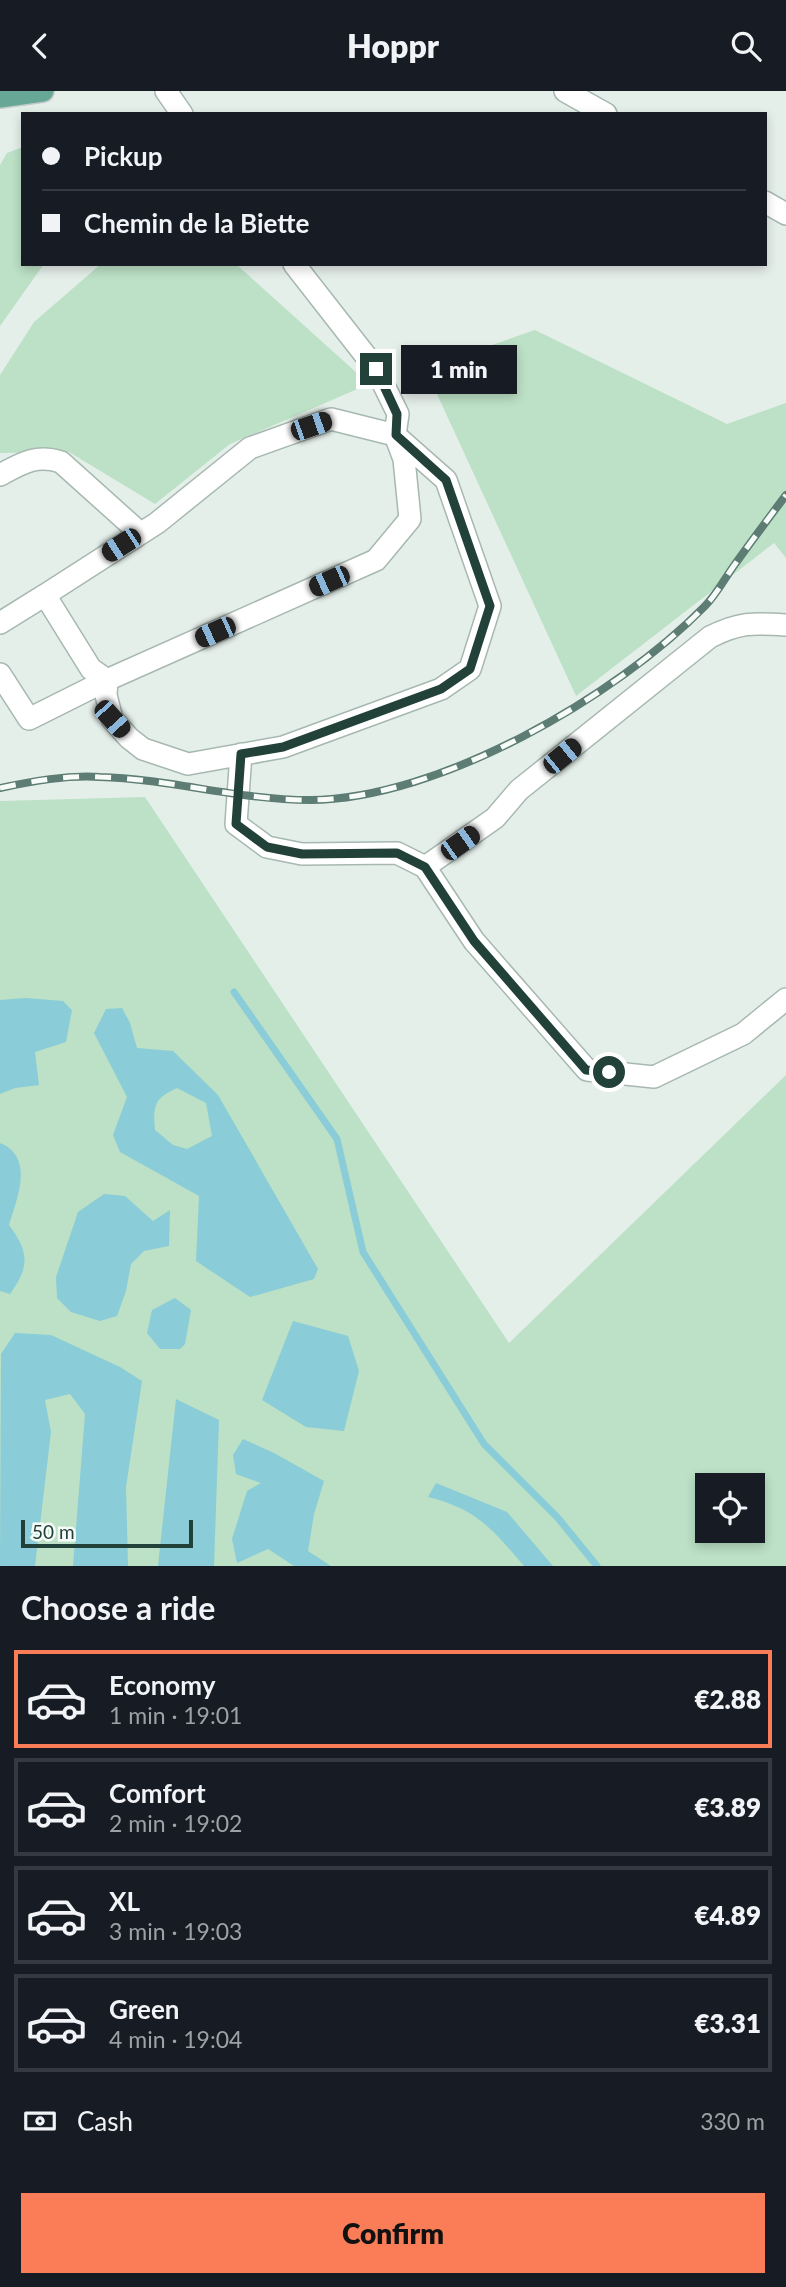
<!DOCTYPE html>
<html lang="en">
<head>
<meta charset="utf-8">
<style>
	:root { --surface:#171b24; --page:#242831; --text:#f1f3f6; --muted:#9ea1a6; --line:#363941; --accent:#fb7d57 }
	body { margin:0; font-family:Lato,sans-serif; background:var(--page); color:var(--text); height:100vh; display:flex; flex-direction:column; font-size:26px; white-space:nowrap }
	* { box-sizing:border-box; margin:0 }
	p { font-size:23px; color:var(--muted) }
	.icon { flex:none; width:38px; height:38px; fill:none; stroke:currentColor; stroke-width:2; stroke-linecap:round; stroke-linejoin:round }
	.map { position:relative; height:1475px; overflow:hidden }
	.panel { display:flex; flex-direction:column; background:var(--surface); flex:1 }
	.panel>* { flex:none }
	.banner { position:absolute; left:21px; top:21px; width:746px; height:154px; border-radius:0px; box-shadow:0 4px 10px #0003; display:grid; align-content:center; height:154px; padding:0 21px; background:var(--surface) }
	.fabs { position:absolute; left:695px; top:1382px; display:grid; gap:14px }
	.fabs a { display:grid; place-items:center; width:70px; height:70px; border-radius:0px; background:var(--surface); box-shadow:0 4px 10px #0003; font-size:35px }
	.scale { position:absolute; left:21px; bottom:18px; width:172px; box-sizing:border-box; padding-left:7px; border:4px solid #224239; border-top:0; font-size:19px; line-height:24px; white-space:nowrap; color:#224239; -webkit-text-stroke:5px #f6fbf8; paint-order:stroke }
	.end { position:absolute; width:32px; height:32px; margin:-16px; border:9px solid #224239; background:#fff; box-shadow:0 0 0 4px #fff }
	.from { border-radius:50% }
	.bubble { position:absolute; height:49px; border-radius:0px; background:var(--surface); box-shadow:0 4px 10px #0003; font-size:23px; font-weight:800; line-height:49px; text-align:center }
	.car { position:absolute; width:21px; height:42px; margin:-21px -10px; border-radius:9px; box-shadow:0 0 5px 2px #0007; background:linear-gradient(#222 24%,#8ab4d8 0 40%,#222 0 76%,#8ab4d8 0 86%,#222 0) }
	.banner b { display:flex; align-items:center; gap:24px; height:66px; font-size:26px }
	.banner b+b { border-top:2px solid var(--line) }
	.banner i { width:18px; height:18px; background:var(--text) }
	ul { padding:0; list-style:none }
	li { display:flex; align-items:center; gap:21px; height:98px; margin:0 14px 10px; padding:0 7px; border:4px solid var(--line); border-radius:0px }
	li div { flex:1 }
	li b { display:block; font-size:26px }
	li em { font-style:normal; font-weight:800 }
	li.active { border-color:var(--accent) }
	li>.icon { width:63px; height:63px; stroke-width:1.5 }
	h2 { padding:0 21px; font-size:32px; line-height:84px }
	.pay { display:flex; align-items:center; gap:18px; height:77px; padding:0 21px; font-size:26px }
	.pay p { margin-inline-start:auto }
	.primary-button { display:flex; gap:14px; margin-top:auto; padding:14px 21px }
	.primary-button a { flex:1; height:80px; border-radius:0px; background:var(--accent); color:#111; font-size:28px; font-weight:800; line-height:80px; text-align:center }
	header { display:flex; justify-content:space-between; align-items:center; height:91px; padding:0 21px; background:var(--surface); font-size:32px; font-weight:800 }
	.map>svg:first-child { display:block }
</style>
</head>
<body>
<header><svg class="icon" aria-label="back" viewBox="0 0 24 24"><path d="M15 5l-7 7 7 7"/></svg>Hoppr<svg class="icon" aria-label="search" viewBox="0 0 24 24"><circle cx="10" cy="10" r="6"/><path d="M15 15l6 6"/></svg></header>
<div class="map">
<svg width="786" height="1475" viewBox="0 0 786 1475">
	<rect width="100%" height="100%" fill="#e5efea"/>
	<path fill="#bce1c6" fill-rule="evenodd" d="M23,56V173H44L0,235V74L7,62Z
		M101,173H236L369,293L230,353L155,413L69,361L0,362V284L34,231Z
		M535,239L727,333L786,312V467L774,452L576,605L425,277Z
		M145,706L509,1252L786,984V1475H0V710ZM707,1395H752V1440H707Z"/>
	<path fill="#8accd7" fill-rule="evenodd" d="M26,907L63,910L72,919L66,951L35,961L39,994L15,997L0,1003V909Z
		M122,917L130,932L137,957L173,960L218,1004L318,1178L314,1188L250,1206L196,1170L199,1105L120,1061L113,1044L127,1006L94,942L106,918ZM177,997L206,1012L212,1045L187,1058L173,1054L155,1039C153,1015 154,1007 177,997Z
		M0,1052C35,1066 17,1107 9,1134C29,1161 30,1175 10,1203L0,1200Z
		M104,1103L125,1105L153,1130L170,1119L169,1155L144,1160L131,1173L126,1200L117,1225L100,1230L71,1221L57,1207L56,1186L78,1121Z
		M175,1207L191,1219L185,1253L180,1258H160L147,1242L152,1219Z
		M293,1230L348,1245L359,1280L344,1340L306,1336L262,1309Z
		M15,1242L51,1244L120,1276L142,1290L126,1396L128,1475H73L85,1323L70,1303L45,1309L51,1341L35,1475H0L1,1263Z
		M176,1308L219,1329L214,1475H158Z
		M243,1348L274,1362L324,1390L314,1423L308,1460L331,1475H294L268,1458L237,1472L232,1448L247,1400L261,1392L236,1383L233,1364Z
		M436,1392L507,1421L553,1475H524C492,1438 477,1418 428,1406Z"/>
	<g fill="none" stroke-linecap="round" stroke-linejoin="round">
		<path stroke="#8accd7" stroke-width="7" d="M234,901L337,1048L363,1161L484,1353L558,1427L597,1475"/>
		<defs>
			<path id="minor" d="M166,0L182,23
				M565,0L606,23
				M765,111L786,123
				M395,344L446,389L490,515L470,578L441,598L283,656L188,673L143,658L129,647L112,628L106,604L107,589L376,469L410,428L404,368Z
				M0,384C22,372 36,363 61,371L140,442
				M45,504L157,432L250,357L331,328L395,344L398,323L376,278L294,173
				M0,532L45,504L91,578L107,589L29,628L0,583
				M241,663L236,733L267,756L302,763L397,762L425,776L474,850L587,979L654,986L743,943L786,908
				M425,776L495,727L519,699L710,546C740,531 753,532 786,534"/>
			<path id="major" d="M0,6L43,0"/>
		</defs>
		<use href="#minor" stroke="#a7b8b1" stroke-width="24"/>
		<use href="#major" stroke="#c1cac8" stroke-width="24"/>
		<use href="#minor" stroke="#fff" stroke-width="21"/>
		<use href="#major" stroke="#66a796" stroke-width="21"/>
		<defs>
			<path id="rail" d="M0,697C33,690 66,684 100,686C170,688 239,709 310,709C439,708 616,606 705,515C716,504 724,489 733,476C750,452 768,428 786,404"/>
		</defs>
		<use href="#rail" stroke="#5d7d74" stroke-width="8"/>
		<use href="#rail" stroke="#f6fbf8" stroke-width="5" stroke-dasharray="16" stroke-linecap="butt"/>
	</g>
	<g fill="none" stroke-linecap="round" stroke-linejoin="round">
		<path stroke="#224239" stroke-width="9" d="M376,278L397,323L396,344L446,389L490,515L470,578L441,598L283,656L241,663L236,733L267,756L302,763L397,762L425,776L474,850L586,979L609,981"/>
	</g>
</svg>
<div class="fabs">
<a><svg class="icon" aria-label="locate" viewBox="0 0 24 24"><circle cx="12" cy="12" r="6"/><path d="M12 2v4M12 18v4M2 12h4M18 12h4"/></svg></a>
</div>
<div class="scale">50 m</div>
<i class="end from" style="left:609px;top:981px"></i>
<i class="end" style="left:376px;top:278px"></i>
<div class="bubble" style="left:401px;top:254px;width:116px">1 min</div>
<i class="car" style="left:311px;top:335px;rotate:71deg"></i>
<i class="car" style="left:121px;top:454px;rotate:237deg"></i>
<i class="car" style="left:329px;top:490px;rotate:246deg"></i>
<i class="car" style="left:215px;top:541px;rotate:246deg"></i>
<i class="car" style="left:112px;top:628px;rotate:138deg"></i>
<i class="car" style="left:562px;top:665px;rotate:51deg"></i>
<i class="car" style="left:460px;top:752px;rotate:55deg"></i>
<div class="banner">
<b><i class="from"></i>Pickup</b>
<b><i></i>Chemin de la Biette</b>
</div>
</div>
<section class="panel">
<h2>Choose a ride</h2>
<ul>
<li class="active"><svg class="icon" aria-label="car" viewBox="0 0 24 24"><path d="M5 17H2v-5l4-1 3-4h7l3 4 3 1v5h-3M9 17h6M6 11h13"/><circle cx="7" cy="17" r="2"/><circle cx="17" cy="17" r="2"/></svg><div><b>Economy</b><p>1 min · 19:01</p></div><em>€2.88</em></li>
<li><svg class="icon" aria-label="car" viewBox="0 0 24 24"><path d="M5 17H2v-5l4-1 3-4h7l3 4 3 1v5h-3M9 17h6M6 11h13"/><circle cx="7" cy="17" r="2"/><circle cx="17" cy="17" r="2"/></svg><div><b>Comfort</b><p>2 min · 19:02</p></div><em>€3.89</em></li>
<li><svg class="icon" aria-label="car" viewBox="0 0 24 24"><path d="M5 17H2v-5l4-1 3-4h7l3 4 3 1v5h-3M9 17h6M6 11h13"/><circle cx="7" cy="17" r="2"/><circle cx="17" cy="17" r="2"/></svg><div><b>XL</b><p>3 min · 19:03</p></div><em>€4.89</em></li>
<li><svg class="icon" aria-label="car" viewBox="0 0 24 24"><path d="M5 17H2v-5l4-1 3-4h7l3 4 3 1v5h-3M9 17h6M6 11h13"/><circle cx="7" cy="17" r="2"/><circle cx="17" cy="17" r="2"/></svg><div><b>Green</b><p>4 min · 19:04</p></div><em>€3.31</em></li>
</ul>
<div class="pay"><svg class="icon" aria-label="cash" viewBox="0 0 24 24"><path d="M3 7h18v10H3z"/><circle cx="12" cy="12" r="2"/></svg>Cash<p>330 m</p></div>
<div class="primary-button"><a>Confirm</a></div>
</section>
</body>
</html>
